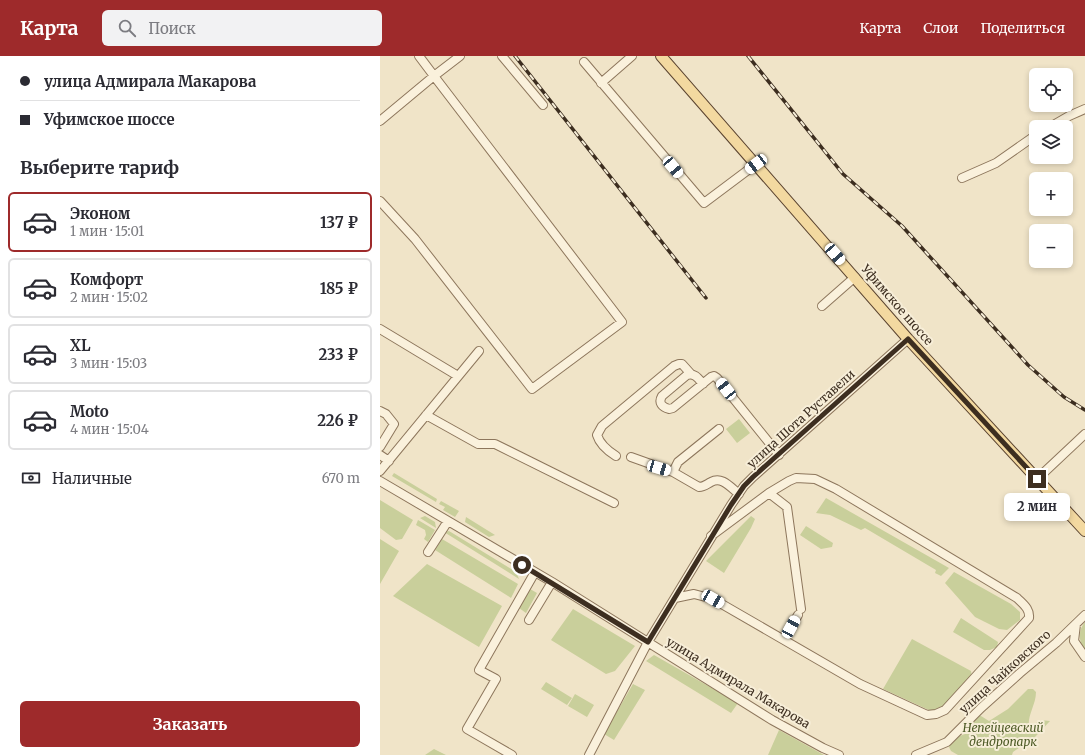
<!DOCTYPE html>
<html lang="ru">
<head>
<meta charset="utf-8">
<style>
	:root { --surface:#fff; --page:#f2f2f3; --text:#2b2b33; --muted:#7c7c81; --line:#e1e1e2; --accent:#9e2a2b }
	body { margin:0; font-family:Merriweather,serif; background:var(--page); color:var(--text); height:100vh; display:flex; flex-direction:column; font-size:15px; white-space:nowrap }
	* { box-sizing:border-box; margin:0 }
	p { font-size:13px; color:var(--muted) }
	.icon { flex:none; width:22px; height:22px; fill:none; stroke:currentColor; stroke-width:2; stroke-linecap:round; stroke-linejoin:round }
	.map { position:relative; flex:1; overflow:hidden }
	.sheet { display:flex; flex-direction:column; background:var(--surface); width:380px }
	.sheet>* { flex:none }
	.top-card { display:grid; align-content:center; height:88px; padding:0 20px; background:var(--surface) }
	.tools { position:absolute; left:649px; top:12px; display:grid; gap:8px }
	.tools a { display:grid; place-items:center; width:44px; height:44px; border-radius:6px; background:var(--surface); box-shadow:0 2px 6px #0003; font-size:20px }
	.end { position:absolute; width:18px; height:18px; margin:-9px; border:5px solid #3d2e20; background:#fff; box-shadow:0 0 0 2px #fff }
	.from { border-radius:50% }
	.bubble { position:absolute; height:28px; border-radius:6px; background:var(--surface); box-shadow:0 2px 6px #0003; font-size:13px; font-weight:700; line-height:28px; text-align:center }
	.car { position:absolute; width:12px; height:24px; margin:-12px -6px; border-radius:5px; box-shadow:0 0 3px 1px #0007; background:linear-gradient(#fff 24%,#345 0 40%,#fff 0 76%,#345 0 86%,#fff 0) }
	.top-card b { display:flex; align-items:center; gap:14px; height:38px; font-size:15px }
	.top-card b+b { border-top:1px solid var(--line) }
	.top-card i { width:10px; height:10px; background:var(--text) }
	ul { padding:0; list-style:none }
	li { display:flex; align-items:center; gap:12px; height:60px; margin:0 8px 6px; padding:0 12px; border:2px solid var(--line); border-radius:6px }
	li div { flex:1 }
	li b { display:block; font-size:15px }
	li em { font-style:normal; font-weight:700 }
	li.selected { border-color:var(--accent) }
	li>.icon { width:36px; height:36px; stroke-width:1.5 }
	h2 { padding:0 20px; font-size:18px; line-height:48px }
	.pay { display:flex; align-items:center; gap:10px; height:44px; padding:0 20px; font-size:15px }
	.pay p { margin-inline-start:auto }
	.cta { display:flex; gap:8px; margin-top:auto; padding:8px 20px }
	.cta a { flex:1; height:46px; border-radius:6px; background:var(--accent); color:#fff; font-size:16px; font-weight:700; line-height:46px; text-align:center }
	header { display:flex; align-items:center; gap:24px; box-sizing:border-box; height:56px; padding:0 20px; background:var(--accent); color:#fff }
	header strong { font-size:19px }
	nav { display:flex; gap:22px; margin-inline-start:auto; font-size:14px }
	.search { width:280px; height:36px; background:var(--page); display:flex; align-items:center; gap:10px; box-sizing:border-box; padding:0 14px; border-radius:6px; color:var(--muted); font-size:15px }
	main { display:flex; flex:1; min-height:0 }
	.map>svg:first-child { display:block }
</style>
</head>
<body>
<header>
<strong>Карта</strong>
<div class="search"><svg class="icon" aria-label="search" viewBox="0 0 24 24"><circle cx="10" cy="10" r="6"/><path d="M15 15l6 6"/></svg>Поиск</div>
<nav><a>Карта</a><a>Слои</a><a>Поделиться</a></nav>
</header>
<main>
<section class="sheet">
<div class="top-card">
<b><i class="from"></i>улица Адмирала Макарова</b>
<b><i></i>Уфимское шоссе</b>
</div>
<h2>Выберите тариф</h2>
<ul>
<li class="selected"><svg class="icon" aria-label="car" viewBox="0 0 24 24"><path d="M5 17H2v-5l4-1 3-4h7l3 4 3 1v5h-3M9 17h6M6 11h13"/><circle cx="7" cy="17" r="2"/><circle cx="17" cy="17" r="2"/></svg><div><b>Эконом</b><p>1 мин · 15:01</p></div><em>137 ₽</em></li>
<li><svg class="icon" aria-label="car" viewBox="0 0 24 24"><path d="M5 17H2v-5l4-1 3-4h7l3 4 3 1v5h-3M9 17h6M6 11h13"/><circle cx="7" cy="17" r="2"/><circle cx="17" cy="17" r="2"/></svg><div><b>Комфорт</b><p>2 мин · 15:02</p></div><em>185 ₽</em></li>
<li><svg class="icon" aria-label="car" viewBox="0 0 24 24"><path d="M5 17H2v-5l4-1 3-4h7l3 4 3 1v5h-3M9 17h6M6 11h13"/><circle cx="7" cy="17" r="2"/><circle cx="17" cy="17" r="2"/></svg><div><b>XL</b><p>3 мин · 15:03</p></div><em>233 ₽</em></li>
<li><svg class="icon" aria-label="car" viewBox="0 0 24 24"><path d="M5 17H2v-5l4-1 3-4h7l3 4 3 1v5h-3M9 17h6M6 11h13"/><circle cx="7" cy="17" r="2"/><circle cx="17" cy="17" r="2"/></svg><div><b>Moto</b><p>4 мин · 15:04</p></div><em>226 ₽</em></li>
</ul>
<div class="pay"><svg class="icon" aria-label="cash" viewBox="0 0 24 24"><path d="M3 7h18v10H3z"/><circle cx="12" cy="12" r="2"/></svg>Наличные<p>670 m</p></div>
<div class="cta"><a>Заказать</a></div>
</section>
<div class="map">
<svg width="705" height="699" viewBox="0 0 705 699">
	<rect width="100%" height="100%" fill="#f0e4c8"/>
	<path fill="#c9cf9b" d="M359,363L370,377L357,387L346,373Z
		M418,365L421,369L402,385L399,381Z
		M14,417L57,443L56,446L12,420Z
		M446,442L569,512L561,520L555,517L556,514L485,472L481,474L450,459L436,457Z
		M0,444L33,464L22,483L16,484L0,472Z
		M61,445L79,455L75,461L63,454L65,451L59,448Z
		M45,460L55,466L56,472L40,462Z
		M371,460L375,463L371,472L344,517L326,505Z
		M86,461L115,479L109,481L85,466Z
		M38,464L55,474L48,486L44,483L46,479L45,474L36,469Z
		M426,470L453,487L452,491L441,493L420,479Z
		M69,475L136,516L139,523L64,476Z
		M0,483L19,495L0,528Z
		M62,483L138,528L131,542L55,494Z
		M47,508L122,550L99,591L13,540Z
		M574,516L631,548L640,556V564L627,574L619,573L595,561L565,527Z
		M150,533L157,537L146,557L139,552Z
		M193,553L255,590L235,615L226,618L171,584Z
		M581,562L618,586L617,591L610,594H604L573,576Z
		M705,566V593C698,586 698,574 705,566Z
		M532,583L591,615L592,621L562,653L551,655L503,633Z
		M274,599L358,647L351,657L266,605Z
		M166,626L192,642L187,649L161,633Z
		M253,628L265,634L234,684L224,678Z
		M648,633H653L656,636C656,649 647,659 649,672L660,664L670,665L655,681L633,696L632,699H578L571,695L569,691L572,683L585,678L597,659L601,660L609,665L628,653Z
		M195,638L214,649L207,661L188,650Z
		M399,674L444,699H388Z
		M54,693L66,699H45Z"/>
	<g fill="none" stroke-linecap="round" stroke-linejoin="round">
		<defs>
			<path id="minor" d="M39,0L54,20L80,0
				M122,0L163,49
				M204,6L324,147L376,108
				M221,27L252,0
				M0,65L54,20L242,266L152,333L35,183L0,145
				M670,71L689,60L705,53
				M582,122L616,107L656,79
				M442,250L475,221
				M0,273L78,320
				M323,328C318,322 315,317 307,319L282,340C278,347 282,351 289,353L293,352L331,321L334,320L337,322L399,399
				M0,355L6,358L14,368L0,391
				M46,359L98,388H115L234,447
				M0,399L9,405
				M236,400C228,395 220,389 217,379L222,370L294,310L299,308H302L311,318
				M251,401L293,416L319,431C324,431 327,428 331,426C342,420 350,431 359,438
				M0,415L99,295
				M293,416L298,406L339,373
				M657,423L705,378
				M0,425L172,526L392,664L443,692L459,699
				M389,437L407,451L421,553
				M48,496L68,465
				M295,542L314,538L333,543L480,628L547,659L556,658L565,654L649,562C650,553 644,549 637,542L456,433L435,423L416,422L409,425L389,437L331,480
				M149,564L172,526
				M696,568L694,585L705,601
				M404,583L418,559
				M132,699L87,673L116,623L99,614L155,516
				M209,699L268,586L351,449L364,430L373,421L528,283
				M536,699L567,686L601,652L640,617L676,587L705,559"/>
			<path id="major" d="M281,0L528,283L705,475"/>
		</defs>
		<use href="#minor" stroke="#8d765c" stroke-width="10"/>
		<use href="#major" stroke="#5b4430" stroke-width="12"/>
		<use href="#minor" stroke="#faf1dc" stroke-width="8"/>
		<use href="#major" stroke="#f3d9a0" stroke-width="10"/>
		<defs>
			<path id="rail" d="M135,0L326,242
				M368,0L463,118L522,170L648,309L684,341L705,354"/>
		</defs>
		<use href="#rail" stroke="#3d2e20" stroke-width="3.5"/>
		<use href="#rail" stroke="#f7eed8" stroke-width="2" stroke-dasharray="6" stroke-linecap="butt"/>
	</g>
	<g fill="none" stroke-linecap="round" stroke-linejoin="round">
		<path stroke="#3d2e20" stroke-width="5" d="M142,509L268,586L351,449L364,430L373,421L528,283L657,423"/>
	</g>
	<g text-anchor="middle" stroke-width="4" stroke-linejoin="round" paint-order="stroke">
		<g font-size="12" fill="#3d2e20" stroke="#f7eed8">
			<text transform="translate(517 249) rotate(49)" y="4">Уфимское шоссе</text>
			<text transform="translate(421 363) rotate(-42)" y="4">улица Шота Руставели</text>
			<text transform="translate(625 616) rotate(-42)" y="4">улица Чайковского</text>
			<text transform="translate(358 627) rotate(31)" y="4">улица Адмирала Макарова</text>
		</g>
		<g font-size="12" font-style="italic" fill="#4d5a26" stroke="#f7eed8">
			<text x="623" y="676">Непейцевский<tspan x="623" dy="14">дендропарк</tspan></text>
		</g>
	</g>
</svg>
<div class="tools">
<a><svg class="icon" aria-label="locate" viewBox="0 0 24 24"><circle cx="12" cy="12" r="6"/><path d="M12 2v4M12 18v4M2 12h4M18 12h4"/></svg></a>
<a><svg class="icon" aria-label="layers" viewBox="0 0 24 24"><path d="M12 4l9 5-9 5-9-5zM3 14l9 5 9-5"/></svg></a>
<a>+</a>
<a>−</a>
</div>
<i class="end from" style="left:142px;top:509px"></i>
<i class="end" style="left:657px;top:423px"></i>
<div class="bubble" style="left:624px;top:437px;width:66px">2 мин</div>
<i class="car" style="left:376px;top:108px;rotate:233deg"></i>
<i class="car" style="left:293px;top:111px;rotate:140deg"></i>
<i class="car" style="left:455px;top:198px;rotate:139deg"></i>
<i class="car" style="left:346px;top:333px;rotate:322deg"></i>
<i class="car" style="left:279px;top:412px;rotate:106deg"></i>
<i class="car" style="left:333px;top:543px;rotate:120deg"></i>
<i class="car" style="left:411px;top:571px;rotate:29deg"></i>
</div>
</main>
</body>
</html>
